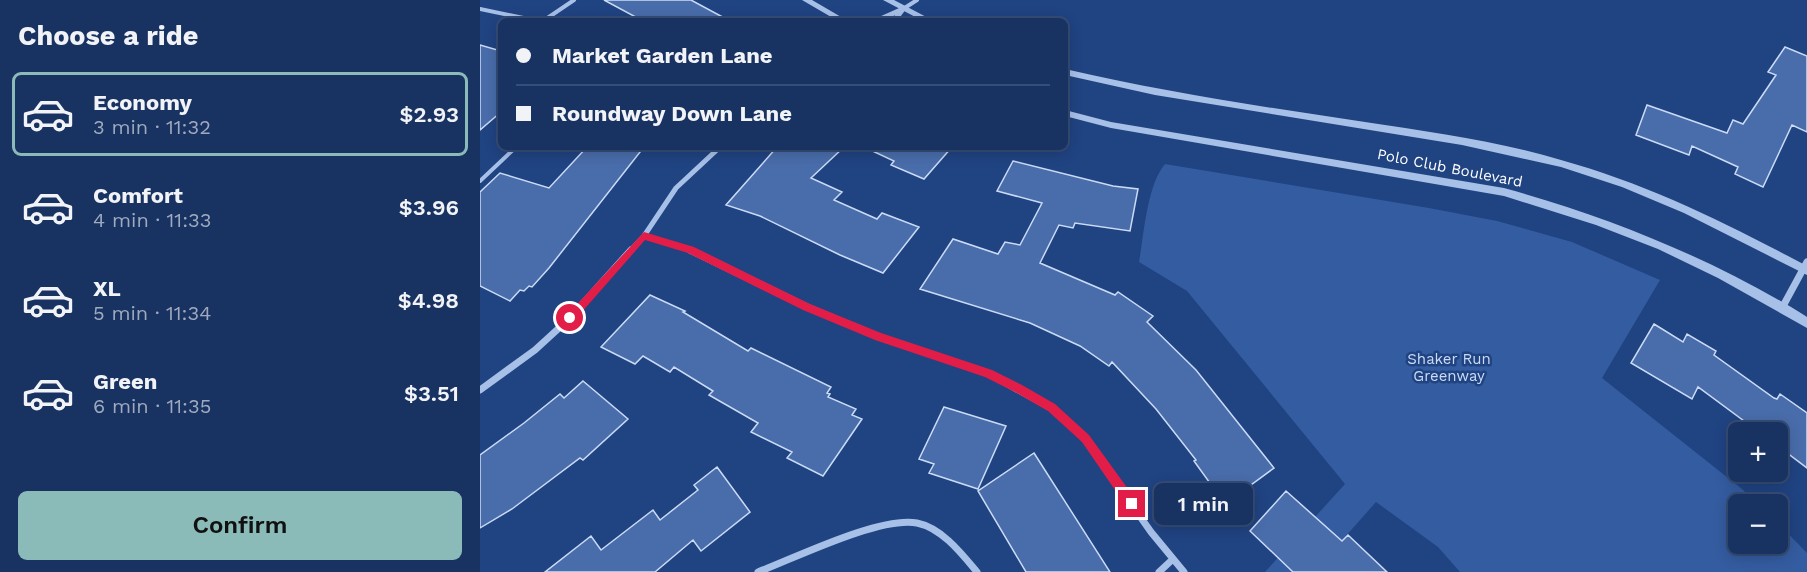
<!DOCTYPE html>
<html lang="en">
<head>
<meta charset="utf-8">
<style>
	:root { --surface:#183262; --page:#213a68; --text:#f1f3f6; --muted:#9faabe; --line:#364d77; --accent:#8bbbb9 }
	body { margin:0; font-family:"Work Sans",sans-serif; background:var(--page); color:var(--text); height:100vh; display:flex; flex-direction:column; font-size:22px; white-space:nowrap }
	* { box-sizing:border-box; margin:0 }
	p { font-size:20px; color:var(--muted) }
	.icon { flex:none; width:33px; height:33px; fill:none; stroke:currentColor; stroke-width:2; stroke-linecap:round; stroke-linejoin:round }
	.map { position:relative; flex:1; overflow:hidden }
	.panel { display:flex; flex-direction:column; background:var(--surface); width:480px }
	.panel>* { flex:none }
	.top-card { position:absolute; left:18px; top:18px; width:570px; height:132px; border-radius:9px; box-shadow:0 3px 15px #0003,0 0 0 2px var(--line); display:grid; align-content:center; height:132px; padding:0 18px; background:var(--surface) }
	.fabs { position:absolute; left:1248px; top:422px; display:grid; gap:12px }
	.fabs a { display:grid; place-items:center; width:60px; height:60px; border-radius:9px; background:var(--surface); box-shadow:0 3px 15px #0003,0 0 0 2px var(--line); font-size:30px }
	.end { position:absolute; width:27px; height:27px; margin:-14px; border:8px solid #e11d48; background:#fff; box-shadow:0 0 0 3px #fff }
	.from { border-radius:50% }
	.bubble { position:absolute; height:42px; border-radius:9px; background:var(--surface); box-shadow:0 3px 15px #0003,0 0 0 2px var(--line); font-size:20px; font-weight:600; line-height:42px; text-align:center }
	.top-card b { display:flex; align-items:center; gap:21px; height:57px; font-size:22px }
	.top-card b+b { border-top:2px solid var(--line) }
	.top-card i { width:15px; height:15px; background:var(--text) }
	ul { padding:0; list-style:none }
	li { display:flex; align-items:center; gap:18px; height:84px; margin:0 12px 9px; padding:0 6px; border:3px solid transparent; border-radius:9px }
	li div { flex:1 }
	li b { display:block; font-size:22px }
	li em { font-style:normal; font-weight:600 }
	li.current { border-color:var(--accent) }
	li>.icon { width:54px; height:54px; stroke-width:1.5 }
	h2 { padding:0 18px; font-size:27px; line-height:72px }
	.primary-button { display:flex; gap:12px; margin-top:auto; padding:12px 18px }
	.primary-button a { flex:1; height:69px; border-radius:9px; background:var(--accent); color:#111; font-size:24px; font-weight:600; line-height:69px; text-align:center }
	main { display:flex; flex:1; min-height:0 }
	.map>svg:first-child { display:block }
</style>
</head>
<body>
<main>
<section class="panel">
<h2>Choose a ride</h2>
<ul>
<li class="current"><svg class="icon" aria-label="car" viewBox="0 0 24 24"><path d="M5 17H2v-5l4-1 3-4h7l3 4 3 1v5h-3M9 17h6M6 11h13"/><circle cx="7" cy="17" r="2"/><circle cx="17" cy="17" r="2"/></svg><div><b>Economy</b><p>3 min · 11:32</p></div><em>$2.93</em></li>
<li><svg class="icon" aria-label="car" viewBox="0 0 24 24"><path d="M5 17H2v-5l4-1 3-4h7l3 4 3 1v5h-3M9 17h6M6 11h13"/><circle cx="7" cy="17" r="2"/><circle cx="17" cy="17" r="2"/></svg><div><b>Comfort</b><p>4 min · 11:33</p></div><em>$3.96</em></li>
<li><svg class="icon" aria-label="car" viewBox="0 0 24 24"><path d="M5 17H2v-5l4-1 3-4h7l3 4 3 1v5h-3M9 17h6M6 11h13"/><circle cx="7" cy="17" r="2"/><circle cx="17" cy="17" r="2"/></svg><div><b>XL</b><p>5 min · 11:34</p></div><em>$4.98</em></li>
<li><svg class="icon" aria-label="car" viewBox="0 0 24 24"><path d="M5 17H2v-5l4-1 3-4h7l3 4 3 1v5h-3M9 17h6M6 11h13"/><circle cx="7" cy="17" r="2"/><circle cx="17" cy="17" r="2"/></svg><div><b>Green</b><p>6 min · 11:35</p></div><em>$3.51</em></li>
</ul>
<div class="primary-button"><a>Confirm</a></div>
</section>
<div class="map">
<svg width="1327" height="572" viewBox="0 0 1327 572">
	<rect width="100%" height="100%" fill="#204382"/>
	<path fill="#345ca0" d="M685,164L949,208L1017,221L1092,242L1180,280L1122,378L1262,489L1278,504H1258V543H1298V523L1327,553V572H980L958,547L896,502L834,572H785L865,484L707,291L659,262C664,234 667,185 685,164Z"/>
	<path fill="#496dab" stroke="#cbdbf6" stroke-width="1.5" d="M124,0H211L250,21H163Z
		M0,45L21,51V112L0,130Z
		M1305,47L1327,56V132L1312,125L1283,187L1255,174L1258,167L1212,146L1209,155L1156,135L1167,105L1247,133L1253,120L1263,124L1296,75L1288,72Z
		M107,147H164L69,268L52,287L49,286L44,291L40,290L30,301L0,286V192L20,173L69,188Z
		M297,147H364L331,178L362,192L354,200L397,219L402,213L439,227L403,273L360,255L280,216L246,205Z
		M384,147H472L444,179L411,165L414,161Z
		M533,161L633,186L658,189L650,231L595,223L593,228L579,225L560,263L635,295L638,292L673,316L667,322L716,370L794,468L745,504L714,461L716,460L676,409L632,362L629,366L600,346L550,323L440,289L473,239L518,254L525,242L540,245L562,203L517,191Z
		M170,295L205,311L203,312L268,351L271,348L351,387L347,393L350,394L348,397L376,409L372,415L382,419L343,476L307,458L312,452L271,432L278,423L229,395L233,391L194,367L190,372L163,356L155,364L121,347Z
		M1174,324L1203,342L1207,334L1236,351L1234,355L1294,398L1297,399L1300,394L1327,413V468L1298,446V432H1279L1218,387L1212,399L1151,363Z
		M103,381L148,419L103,460L100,458L32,509L0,528V455L44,423L80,394L84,398Z
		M464,407L526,426L498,489L449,473L454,464L439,459Z
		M554,453L630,572H546L498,491Z
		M237,467L270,512L221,551L213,540L175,572H65L111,536L121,550L173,510L180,520L218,490L214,485Z
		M806,491L862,541L868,535L907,572H813L770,531Z"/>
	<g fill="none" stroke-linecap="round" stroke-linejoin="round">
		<path stroke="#a7c0e8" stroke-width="4" d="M0,9L58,21
			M423,9L437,0
			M63,21L94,0
			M0,181L36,147"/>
		<path stroke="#a7c0e8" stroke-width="5" d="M396,21L423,9
			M414,21L423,9
			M164,236L213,251
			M150,251L164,236L196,188L240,147"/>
		<path stroke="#a7c0e8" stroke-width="7" d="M210,250L327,307L399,337L508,373L571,408L605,438L671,532L704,572
			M1302,308L1327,262
			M0,390L55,350L90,318L151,250
			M278,572C315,558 400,516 437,523C462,528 482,554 497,572
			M679,572L693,559"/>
		<path fill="#a7c0e8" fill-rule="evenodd" d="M322,0H332L368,21H358Z
			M403,0H414L454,21H443Z
			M585,69C684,92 784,107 885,122C950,132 1018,141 1081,160C1168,184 1248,224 1327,266V275L1204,213L1142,187L1081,167L982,145L675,95L585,75Z
			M585,110L631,122L1024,188C1129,217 1231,258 1324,315L1327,317V328L1238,278L1178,249L1116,225L1024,196L631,128L585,116Z"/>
	</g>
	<path fill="#e11d48" d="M164,232L214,247L330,304L401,333L512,370L542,385L575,404L609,435L656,500V509H648L602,442L568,411L535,392L505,377L395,340L323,310L208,253L165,240L94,321H87V315Z"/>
	<g text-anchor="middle" stroke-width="5" stroke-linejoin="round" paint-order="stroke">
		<g font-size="15" fill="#fff" stroke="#204382">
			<text transform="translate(970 168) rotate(11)" y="5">Polo Club Boulevard</text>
		</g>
		<g font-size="15" fill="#cbdbf6" stroke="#204382">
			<text x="969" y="364">Shaker Run<tspan x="969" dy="17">Greenway</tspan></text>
		</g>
	</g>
</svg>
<div class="fabs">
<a>+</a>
<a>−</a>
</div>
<i class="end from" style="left:90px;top:318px"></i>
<i class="end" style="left:652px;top:504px"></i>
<div class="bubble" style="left:674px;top:483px;width:99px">1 min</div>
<div class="top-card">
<b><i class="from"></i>Market Garden Lane</b>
<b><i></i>Roundway Down Lane</b>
</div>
</div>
</main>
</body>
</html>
